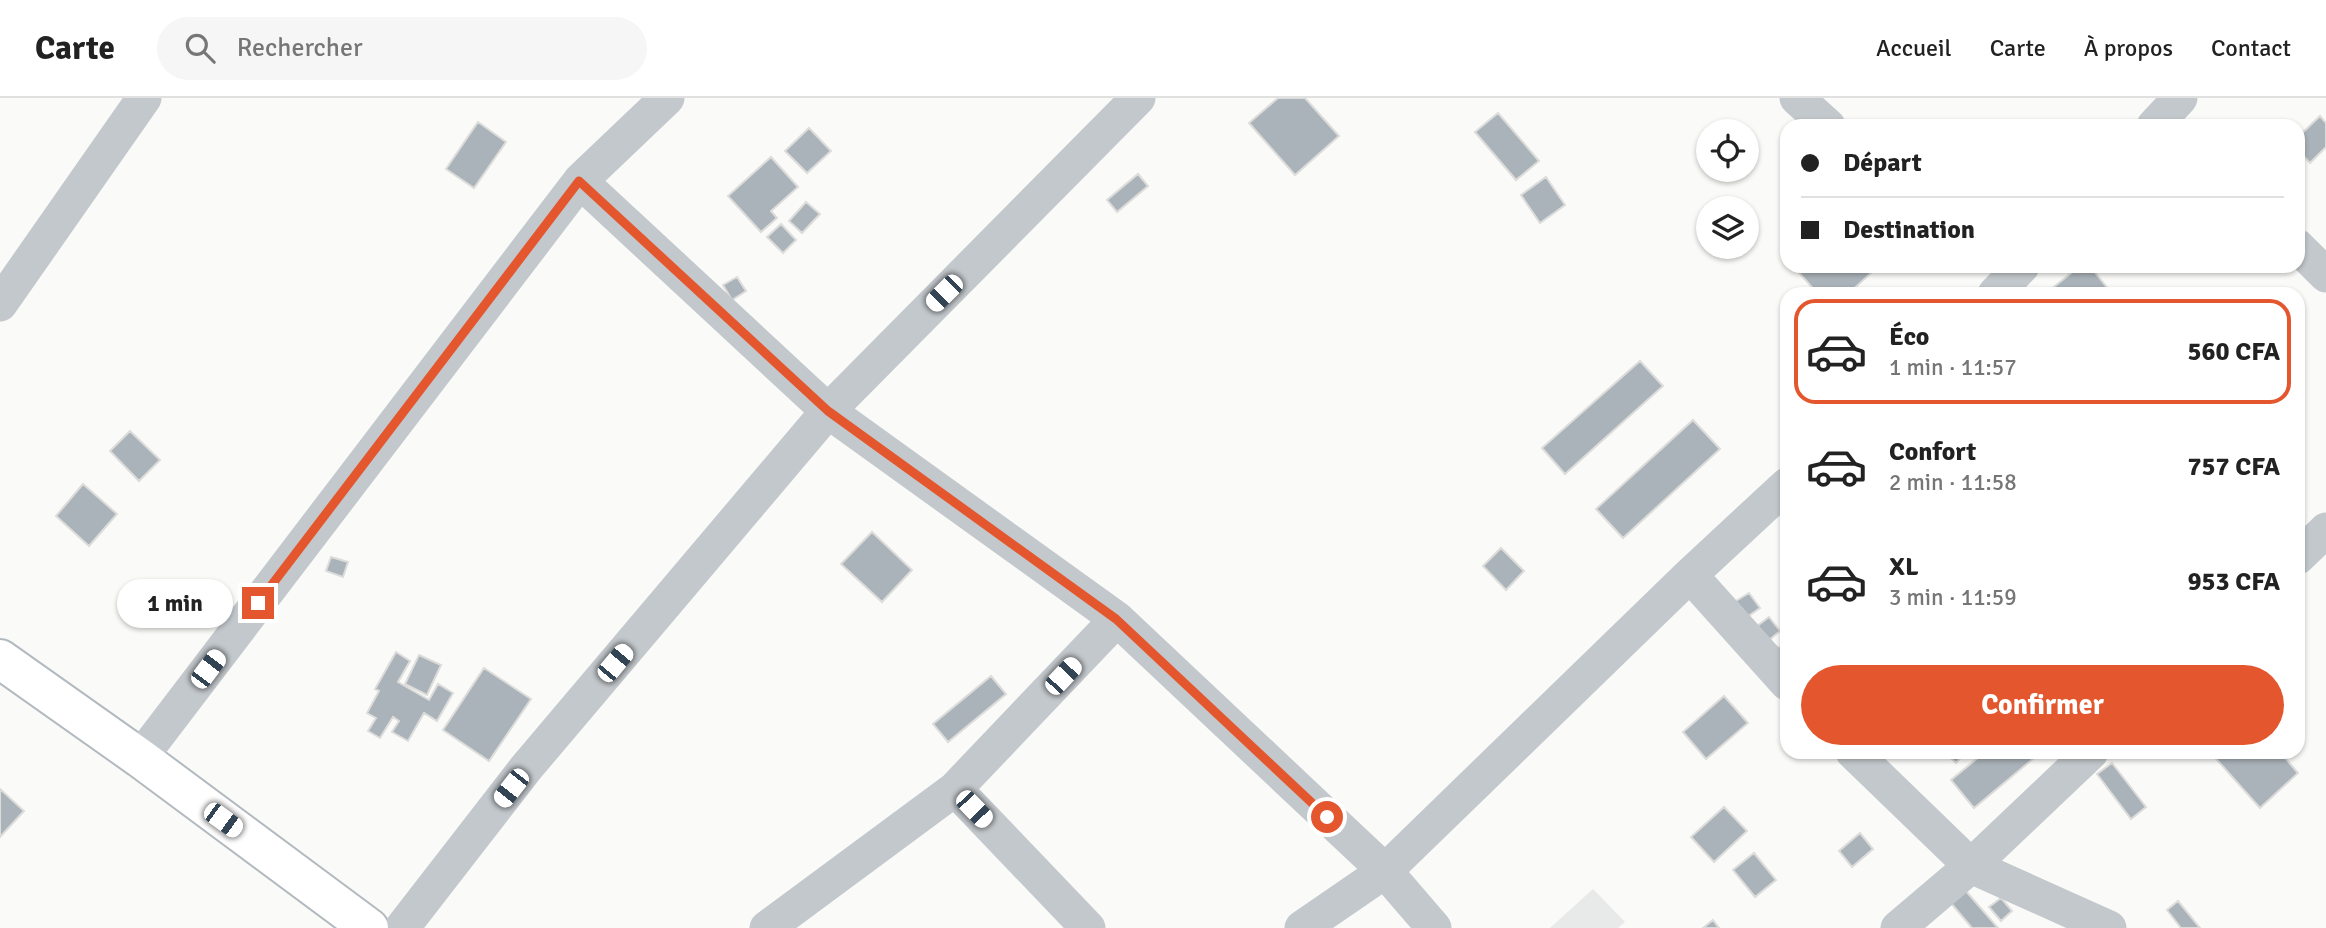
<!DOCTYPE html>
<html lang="fr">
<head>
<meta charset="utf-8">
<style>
	:root { --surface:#fff; --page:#f6f6f6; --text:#222; --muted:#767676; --line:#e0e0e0; --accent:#e4572e }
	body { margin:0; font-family:Signika,sans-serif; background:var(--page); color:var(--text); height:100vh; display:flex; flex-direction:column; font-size:26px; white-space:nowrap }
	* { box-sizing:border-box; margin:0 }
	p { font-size:23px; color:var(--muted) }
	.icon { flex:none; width:38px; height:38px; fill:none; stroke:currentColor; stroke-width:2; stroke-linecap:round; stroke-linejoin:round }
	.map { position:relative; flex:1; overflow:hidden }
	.drawer { position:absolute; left:1780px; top:189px; width:525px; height:472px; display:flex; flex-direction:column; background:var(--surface); border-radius:21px; box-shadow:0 2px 5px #0004 }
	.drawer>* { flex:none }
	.hud { position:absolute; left:1780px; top:21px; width:525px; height:154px; border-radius:21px; box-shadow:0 2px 5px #0004; display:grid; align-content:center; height:154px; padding:0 21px; background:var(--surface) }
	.controls { position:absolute; left:1696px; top:21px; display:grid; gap:14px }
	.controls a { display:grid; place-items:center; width:63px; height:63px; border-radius:50%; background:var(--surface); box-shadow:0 2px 5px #0004; font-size:35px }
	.end { position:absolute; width:32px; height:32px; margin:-16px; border:9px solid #e4572e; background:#fff; box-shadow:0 0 0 4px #fff }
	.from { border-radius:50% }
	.bubble { position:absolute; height:49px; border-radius:24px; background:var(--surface); box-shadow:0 2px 5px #0004; font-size:23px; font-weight:700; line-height:49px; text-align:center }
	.car { position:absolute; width:21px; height:42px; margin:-21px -10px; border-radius:9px; box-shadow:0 0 5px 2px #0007; background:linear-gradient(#fff 24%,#345 0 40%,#fff 0 76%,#345 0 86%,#fff 0) }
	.hud b { display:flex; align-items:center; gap:24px; height:66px; font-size:26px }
	.hud b+b { border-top:2px solid var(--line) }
	.hud i { width:18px; height:18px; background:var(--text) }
	ul { padding:12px 0 0; list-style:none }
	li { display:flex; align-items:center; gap:21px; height:105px; margin:0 14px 10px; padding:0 7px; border:4px solid transparent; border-radius:21px }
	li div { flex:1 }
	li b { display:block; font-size:26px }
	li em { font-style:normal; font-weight:700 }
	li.on { border-color:var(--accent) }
	li>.icon { width:63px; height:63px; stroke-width:1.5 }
	.button { display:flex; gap:14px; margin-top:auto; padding:14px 21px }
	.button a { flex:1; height:80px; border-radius:42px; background:var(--accent); color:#fff; font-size:28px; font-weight:700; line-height:80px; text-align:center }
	header { display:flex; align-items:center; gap:42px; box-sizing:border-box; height:98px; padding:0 35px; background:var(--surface); border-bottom:2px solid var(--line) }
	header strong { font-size:33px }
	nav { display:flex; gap:38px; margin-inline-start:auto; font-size:24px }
	.search { width:490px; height:63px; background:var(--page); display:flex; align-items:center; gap:18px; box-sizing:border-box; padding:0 24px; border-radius:38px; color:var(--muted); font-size:26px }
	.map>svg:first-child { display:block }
</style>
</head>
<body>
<header>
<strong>Carte</strong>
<div class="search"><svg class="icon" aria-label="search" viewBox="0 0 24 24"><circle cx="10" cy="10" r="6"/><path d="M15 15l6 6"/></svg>Rechercher</div>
<nav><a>Accueil</a><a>Carte</a><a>À propos</a><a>Contact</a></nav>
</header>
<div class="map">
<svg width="2326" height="830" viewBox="0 0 2326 830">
	<rect width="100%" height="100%" fill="#fafaf8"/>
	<path fill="#e8e9e9" d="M1593,791L1625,824L1618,830H1550Z"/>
	<path fill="#aab3b9" stroke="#dcdcda" stroke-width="2" d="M1278,0H1305L1339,38L1295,77L1249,25Z
		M1498,15L1539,63L1516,82L1475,34Z
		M2320,18L2326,25V49L2310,65L2298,52V39Z
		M478,24L506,44L474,90L446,71Z
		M809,30L831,53L807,75L785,53Z
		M771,59L798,89L771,113L777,120L761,134L728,98Z
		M1138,76L1148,88L1117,114L1107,102Z
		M1546,79L1565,107L1540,125L1521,97Z
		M806,104L820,116L802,135L789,123Z
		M781,126L796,142L783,155L767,139Z
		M1793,168H1865L1871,175L1848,196H1818Z
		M2080,168H2090L2112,196H2045Z
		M737,179L746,193L732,202L723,187Z
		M1640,263L1663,288L1565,376L1542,350Z
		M1693,322L1720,351L1623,440L1596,411Z
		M130,333L160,362L139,383L110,353Z
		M83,386L117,416L89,448L56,418Z
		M872,434L912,472L882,504L841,466Z
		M1501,450L1524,473L1506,492L1483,468Z
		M331,459L348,464L343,479L326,473Z
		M1749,495L1760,510L1747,519L1736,503Z
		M1769,519L1780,533L1768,543L1756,529Z
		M1787,543V565L1776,552Z
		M396,554L410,563L398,584L429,602L438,586L453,595L437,623L424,615L408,643L392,634L399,623L393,619L380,640L368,633L376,620L367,615L379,593L375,591Z
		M419,557L441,567L427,597L405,586Z
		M484,570L531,601L489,663L443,632Z
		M991,578L1006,596L948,644L933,626Z
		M1724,598L1748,625L1706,661L1683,634Z
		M1944,654H1966L1956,665Z
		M1985,654L2040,655L1974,710L1951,682Z
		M2210,654H2280L2298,675L2260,710Z
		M2112,665L2146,709L2131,721L2097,676Z
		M0,691L24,713L0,739Z
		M1724,709L1747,733L1714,764L1691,739Z
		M1860,735L1873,751L1852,769L1839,753Z
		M1754,755L1776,782L1755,799L1733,772Z
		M1965,792L1998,830H1972L1950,804Z
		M2001,800L2012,813L2001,823L1989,809Z
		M2178,803L2200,830H2181L2167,812Z
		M1713,822L1719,830H1703Z"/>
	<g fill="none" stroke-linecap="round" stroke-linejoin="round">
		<defs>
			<path id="secondary" d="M0,561L140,660L369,830"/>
		</defs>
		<use href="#secondary" stroke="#b3babf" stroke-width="42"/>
		<path stroke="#c3c8cc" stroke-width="35" d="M1797,0L1828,28
			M2154,28L2180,0
			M580,83L828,313L1117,521L1385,773L1434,830
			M2298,149L2326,177
			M1995,196L2022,168
			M0,206L144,0
			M2298,459L2326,432
			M1690,477L1787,585
			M1853,654L1971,768L2109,830
			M140,660L580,83L667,0
			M955,691L1088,830
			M402,830L526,670L828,313L1138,0
			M767,830L955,691L1117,521
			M1302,830L1385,773L1690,477L1787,387
			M1898,830L1971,768L2091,654"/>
		<use href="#secondary" stroke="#fff" stroke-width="38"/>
	</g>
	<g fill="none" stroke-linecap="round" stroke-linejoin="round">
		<path stroke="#e4572e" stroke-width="9" d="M258,505L579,83L828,313L1116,521L1327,719"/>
	</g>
</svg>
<div class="controls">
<a><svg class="icon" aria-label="locate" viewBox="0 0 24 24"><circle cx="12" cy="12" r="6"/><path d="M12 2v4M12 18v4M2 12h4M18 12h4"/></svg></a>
<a><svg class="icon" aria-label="layers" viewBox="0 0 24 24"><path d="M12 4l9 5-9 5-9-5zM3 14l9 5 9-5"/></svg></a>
</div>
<i class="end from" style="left:1327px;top:719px"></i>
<i class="end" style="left:258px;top:505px"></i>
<div class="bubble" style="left:117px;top:481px;width:116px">1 min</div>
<i class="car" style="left:944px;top:195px;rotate:225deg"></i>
<i class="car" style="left:615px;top:565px;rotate:40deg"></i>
<i class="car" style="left:208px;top:571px;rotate:37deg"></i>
<i class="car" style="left:1063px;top:578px;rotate:43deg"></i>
<i class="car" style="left:511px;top:690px;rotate:218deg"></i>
<i class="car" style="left:974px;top:711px;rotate:136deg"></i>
<i class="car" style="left:223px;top:722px;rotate:126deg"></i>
<div class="hud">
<b><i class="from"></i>Départ</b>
<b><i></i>Destination</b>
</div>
<section class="drawer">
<ul>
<li class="on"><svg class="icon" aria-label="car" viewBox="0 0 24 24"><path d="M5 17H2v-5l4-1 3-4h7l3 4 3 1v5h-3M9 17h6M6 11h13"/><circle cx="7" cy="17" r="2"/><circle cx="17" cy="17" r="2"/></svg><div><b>Éco</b><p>1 min · 11:57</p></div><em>560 CFA</em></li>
<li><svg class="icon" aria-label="car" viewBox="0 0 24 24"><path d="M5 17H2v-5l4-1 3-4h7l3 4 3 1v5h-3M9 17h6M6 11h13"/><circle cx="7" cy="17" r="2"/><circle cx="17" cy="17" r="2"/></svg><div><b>Confort</b><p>2 min · 11:58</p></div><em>757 CFA</em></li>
<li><svg class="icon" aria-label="car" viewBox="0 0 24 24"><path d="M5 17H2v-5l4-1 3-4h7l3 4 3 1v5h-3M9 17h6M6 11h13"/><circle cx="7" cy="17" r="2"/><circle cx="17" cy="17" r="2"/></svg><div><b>XL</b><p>3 min · 11:59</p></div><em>953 CFA</em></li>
</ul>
<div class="button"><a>Confirmer</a></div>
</section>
</div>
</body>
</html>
